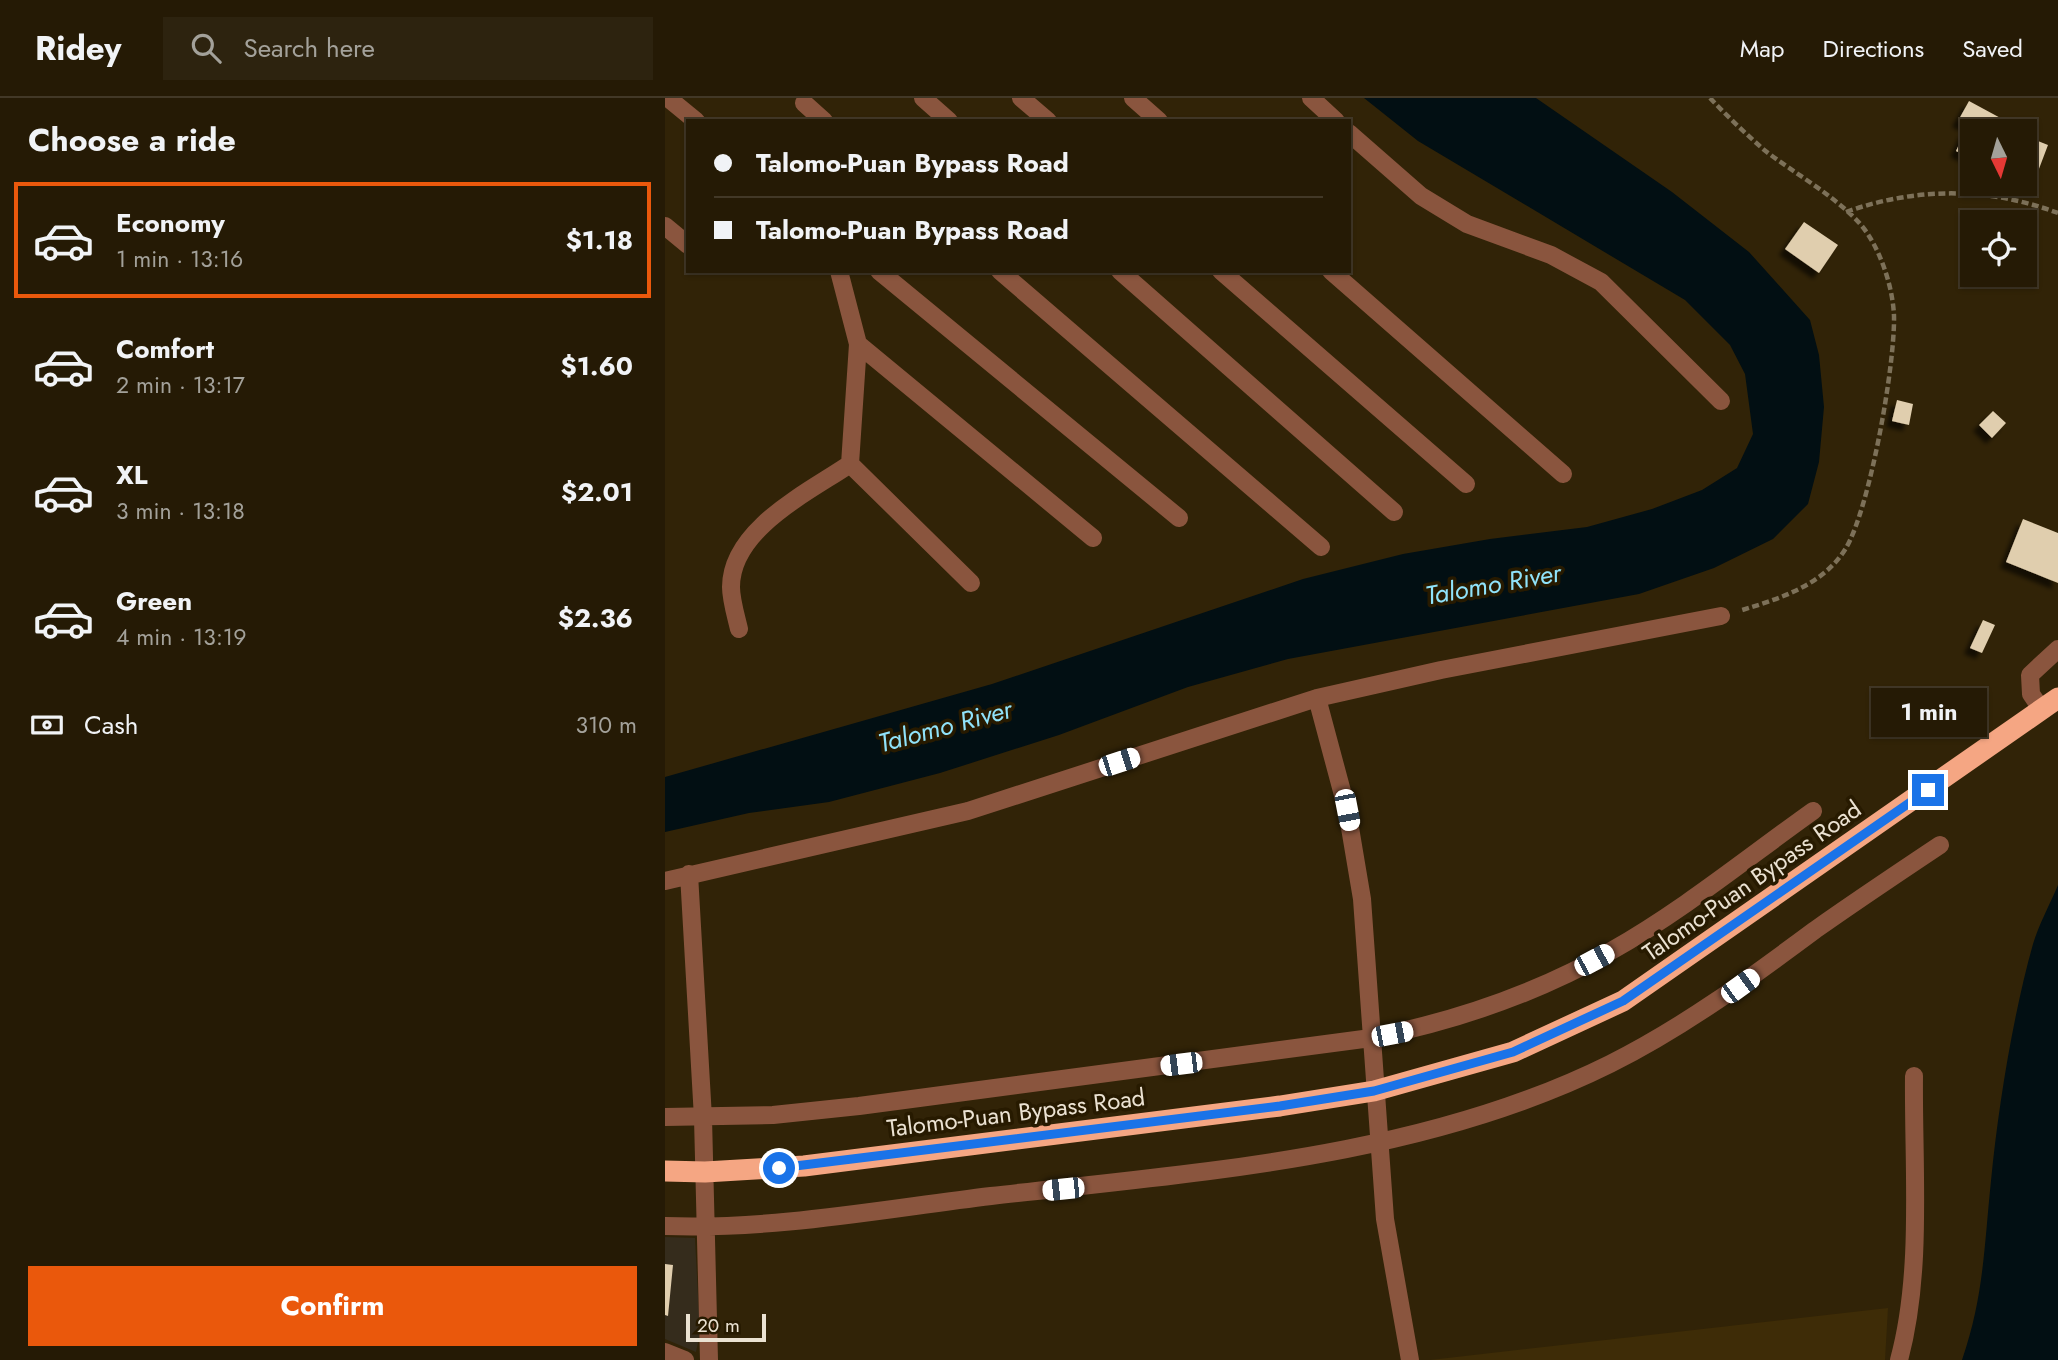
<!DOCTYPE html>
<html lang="en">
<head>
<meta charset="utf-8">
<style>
	:root { --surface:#251a05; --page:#2d230f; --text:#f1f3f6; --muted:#a3a19a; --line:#423827; --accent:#ea580c }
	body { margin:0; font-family:Jost,sans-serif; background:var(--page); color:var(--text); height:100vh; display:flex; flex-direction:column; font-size:26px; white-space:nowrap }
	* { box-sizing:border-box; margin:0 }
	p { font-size:23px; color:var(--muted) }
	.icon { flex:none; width:38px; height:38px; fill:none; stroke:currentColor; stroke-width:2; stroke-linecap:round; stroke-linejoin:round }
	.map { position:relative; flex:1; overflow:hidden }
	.sheet { display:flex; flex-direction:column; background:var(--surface); width:665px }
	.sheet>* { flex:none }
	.banner { position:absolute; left:21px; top:21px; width:665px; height:154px; border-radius:0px; box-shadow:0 2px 5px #0004,0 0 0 2px var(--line); display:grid; align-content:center; height:154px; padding:0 28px; background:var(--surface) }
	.needle { width:46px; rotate:175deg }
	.tools { position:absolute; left:1295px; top:21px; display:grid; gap:14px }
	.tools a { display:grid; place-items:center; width:77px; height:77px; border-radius:0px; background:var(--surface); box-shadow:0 2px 5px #0004,0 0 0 2px var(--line); font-size:35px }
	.scale { position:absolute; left:21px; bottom:18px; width:80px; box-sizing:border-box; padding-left:7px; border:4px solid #ebe2d2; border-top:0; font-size:19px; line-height:24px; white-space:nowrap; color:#ebe2d2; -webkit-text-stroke:5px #271a00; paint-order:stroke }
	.end { position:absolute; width:32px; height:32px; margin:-16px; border:9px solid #1a73e8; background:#fff; box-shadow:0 0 0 4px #fff }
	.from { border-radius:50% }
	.bubble { position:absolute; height:49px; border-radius:0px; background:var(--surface); box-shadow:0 2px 5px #0004,0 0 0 2px var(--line); font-size:23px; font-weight:700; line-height:49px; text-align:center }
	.car { position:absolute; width:21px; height:42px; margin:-21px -10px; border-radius:9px; box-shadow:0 0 5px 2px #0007; background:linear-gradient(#fff 24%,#345 0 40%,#fff 0 76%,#345 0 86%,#fff 0) }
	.banner b { display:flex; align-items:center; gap:24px; height:66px; font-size:26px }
	.banner b+b { border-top:2px solid var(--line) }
	.banner i { width:18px; height:18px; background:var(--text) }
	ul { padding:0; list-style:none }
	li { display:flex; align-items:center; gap:21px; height:116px; margin:0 14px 10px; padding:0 14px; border:4px solid transparent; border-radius:0px }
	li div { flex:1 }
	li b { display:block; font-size:26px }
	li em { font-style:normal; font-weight:700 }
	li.selected { border-color:var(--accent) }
	li>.icon { width:63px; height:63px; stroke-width:1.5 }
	h2 { padding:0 28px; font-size:32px; line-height:84px }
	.pay { display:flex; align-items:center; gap:18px; height:77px; padding:0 28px; font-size:26px }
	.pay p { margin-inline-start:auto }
	.cta { display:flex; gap:14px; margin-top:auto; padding:14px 28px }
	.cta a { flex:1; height:80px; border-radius:0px; background:var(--accent); color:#fff; font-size:28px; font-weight:700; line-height:80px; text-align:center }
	header { display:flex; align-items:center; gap:42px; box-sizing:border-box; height:98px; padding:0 35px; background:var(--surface); border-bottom:2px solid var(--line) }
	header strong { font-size:33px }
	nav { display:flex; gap:38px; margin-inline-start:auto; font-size:24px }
	.search { width:490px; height:63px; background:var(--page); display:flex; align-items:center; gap:18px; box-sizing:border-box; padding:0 24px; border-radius:0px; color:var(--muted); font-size:26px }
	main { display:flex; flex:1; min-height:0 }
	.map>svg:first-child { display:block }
</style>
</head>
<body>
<header>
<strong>Ridey</strong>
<div class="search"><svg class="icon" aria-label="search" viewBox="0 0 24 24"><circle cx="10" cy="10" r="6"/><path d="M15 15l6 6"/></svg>Search here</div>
<nav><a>Map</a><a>Directions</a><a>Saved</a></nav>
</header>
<main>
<section class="sheet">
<h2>Choose a ride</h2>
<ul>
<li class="selected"><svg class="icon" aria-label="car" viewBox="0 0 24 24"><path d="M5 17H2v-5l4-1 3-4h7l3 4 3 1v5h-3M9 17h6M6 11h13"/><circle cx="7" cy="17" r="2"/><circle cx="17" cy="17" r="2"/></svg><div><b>Economy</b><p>1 min · 13:16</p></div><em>$1.18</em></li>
<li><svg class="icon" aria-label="car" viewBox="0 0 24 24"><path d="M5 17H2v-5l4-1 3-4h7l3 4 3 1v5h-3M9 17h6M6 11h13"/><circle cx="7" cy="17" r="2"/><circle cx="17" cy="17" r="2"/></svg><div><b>Comfort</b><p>2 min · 13:17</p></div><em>$1.60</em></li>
<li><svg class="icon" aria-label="car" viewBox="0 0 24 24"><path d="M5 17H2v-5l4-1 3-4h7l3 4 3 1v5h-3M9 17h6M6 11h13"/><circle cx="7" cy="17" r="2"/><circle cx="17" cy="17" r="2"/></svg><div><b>XL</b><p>3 min · 13:18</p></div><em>$2.01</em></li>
<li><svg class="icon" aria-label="car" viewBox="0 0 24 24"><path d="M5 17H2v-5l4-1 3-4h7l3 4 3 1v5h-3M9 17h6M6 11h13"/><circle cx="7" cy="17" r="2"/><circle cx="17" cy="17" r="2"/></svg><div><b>Green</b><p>4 min · 13:19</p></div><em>$2.36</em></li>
</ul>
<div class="pay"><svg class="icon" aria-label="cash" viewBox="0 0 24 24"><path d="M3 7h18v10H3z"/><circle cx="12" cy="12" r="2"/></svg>Cash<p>310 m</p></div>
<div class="cta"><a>Confirm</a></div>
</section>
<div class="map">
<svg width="1393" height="1262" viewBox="0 0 1393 1262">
	<defs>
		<filter id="shadow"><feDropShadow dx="-6" dy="6" stdDeviation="2" flood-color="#0009"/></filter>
	</defs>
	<rect width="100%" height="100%" fill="#312307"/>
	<path fill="#352c1c" d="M0,1139L30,1140L35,1235L31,1254L0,1241Z"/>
	<path fill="#3e2c07" d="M1223,1210L1220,1262H765Z"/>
	<path fill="#020f13" d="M699,0H871L1007,94L1084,154L1145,222L1154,257L1159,309L1154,364L1143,406L1108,441L1049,470L974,496L623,561L523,589L394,637L275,675L164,704L84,715L0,734V679L327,586L638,481L738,456L825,441L922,429L987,411L1037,392L1072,370L1088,336L1080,276L1065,247L1020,202L753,43Z
		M1393,787V1262H1297C1319,1198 1319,1149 1326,1083C1333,1010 1348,917 1368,846C1374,826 1385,806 1393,787Z"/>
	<path fill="#e0ceae" filter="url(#shadow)" d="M1304,3L1341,23L1335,33H1313L1293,23Z
		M1301,32L1307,35V61L1291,53Z
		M1360,38L1383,47L1369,84L1360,81Z
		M1139,124L1173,147L1154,175L1120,151Z
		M1232,302L1248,306L1244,327L1227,323Z
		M1328,313L1341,325L1327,340L1314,327Z
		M1358,421L1393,435V485L1341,464Z
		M1318,522L1330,527L1317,555L1305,550Z
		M0,1166L8,1167L3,1218L0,1217Z"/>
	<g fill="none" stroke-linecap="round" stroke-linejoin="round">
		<path stroke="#7d7159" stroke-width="4.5" stroke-dasharray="7 3.5" stroke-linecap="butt" d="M1045,0C1061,17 1080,35 1098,51C1128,75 1185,106 1204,138C1218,160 1228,192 1229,218C1230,268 1205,409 1181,450C1158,488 1113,501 1074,513
			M1181,114C1251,89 1323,89 1393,115"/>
		<path stroke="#8a553e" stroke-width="18" d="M3,0L31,23
			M258,0L284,23
			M356,0L383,23
			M468,0L494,23
			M646,0L671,23
			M139,5L159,23
			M684,35L756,98L802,126L886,157L936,184L1056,303
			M0,128L23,147
			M174,173L193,246L185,366L306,485
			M214,173L514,420
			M335,173L656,449
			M455,173L729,414
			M556,173L801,386
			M666,173L898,376
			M193,246L428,440
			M74,531C71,518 66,502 66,489C66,431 144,394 185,366
			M652,600L682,712L697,801L720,1121L745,1262
			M1377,612L1366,596L1365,577L1393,551
			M24,776L38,1020L44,1262
			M0,783L303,713L652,600L776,572L1056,518
			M0,1019L108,1017L194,1008L706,940C790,923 871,896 946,853C1017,813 1082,760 1148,713
			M0,1128C109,1132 218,1111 326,1098C533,1074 756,1060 945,966C1019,929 1084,881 1150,832C1191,803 1233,775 1275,747
			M0,1254L20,1262
			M1234,1262C1258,1174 1248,1069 1249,978"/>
		<path stroke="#f5a683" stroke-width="21" d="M0,1073L40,1074L139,1068L615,1008L709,993L848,954L958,903L1393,600"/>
	</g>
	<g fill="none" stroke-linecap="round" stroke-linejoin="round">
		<path stroke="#1a73e8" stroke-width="9" d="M114,1070L615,1008L709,993L848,954L958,903L1263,692"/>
	</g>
	<g text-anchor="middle" stroke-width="7" stroke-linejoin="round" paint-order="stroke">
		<g font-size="24" fill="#ebe2d2" stroke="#271a00">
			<text transform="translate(1087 783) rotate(-35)" y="8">Talomo-Puan Bypass Road</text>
			<text transform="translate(351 1015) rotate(-7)" y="8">Talomo-Puan Bypass Road</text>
		</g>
		<g font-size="26" font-style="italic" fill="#90e3fa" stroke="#271a00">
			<text transform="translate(828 486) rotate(-10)" y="9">Talomo River</text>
			<text transform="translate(280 628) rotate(-15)" y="9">Talomo River</text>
		</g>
	</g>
</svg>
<div class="tools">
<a><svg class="needle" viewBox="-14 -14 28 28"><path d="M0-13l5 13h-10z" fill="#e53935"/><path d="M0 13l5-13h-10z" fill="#a3a19a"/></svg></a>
<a><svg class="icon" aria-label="locate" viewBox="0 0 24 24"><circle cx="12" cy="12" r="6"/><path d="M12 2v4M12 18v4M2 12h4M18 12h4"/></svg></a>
</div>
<div class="scale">20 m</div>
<i class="end from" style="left:114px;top:1070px"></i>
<i class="end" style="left:1263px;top:692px"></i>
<div class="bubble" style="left:1206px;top:590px;width:116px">1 min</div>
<i class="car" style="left:454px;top:664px;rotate:72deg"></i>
<i class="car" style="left:682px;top:712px;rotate:169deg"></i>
<i class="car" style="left:929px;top:862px;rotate:62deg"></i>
<i class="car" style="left:1075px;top:888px;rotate:54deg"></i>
<i class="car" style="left:727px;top:936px;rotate:79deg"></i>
<i class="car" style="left:516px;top:966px;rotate:263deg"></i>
<i class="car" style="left:398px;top:1091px;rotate:264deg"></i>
<div class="banner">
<b><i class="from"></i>Talomo-Puan Bypass Road</b>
<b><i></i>Talomo-Puan Bypass Road</b>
</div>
</div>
</main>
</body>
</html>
